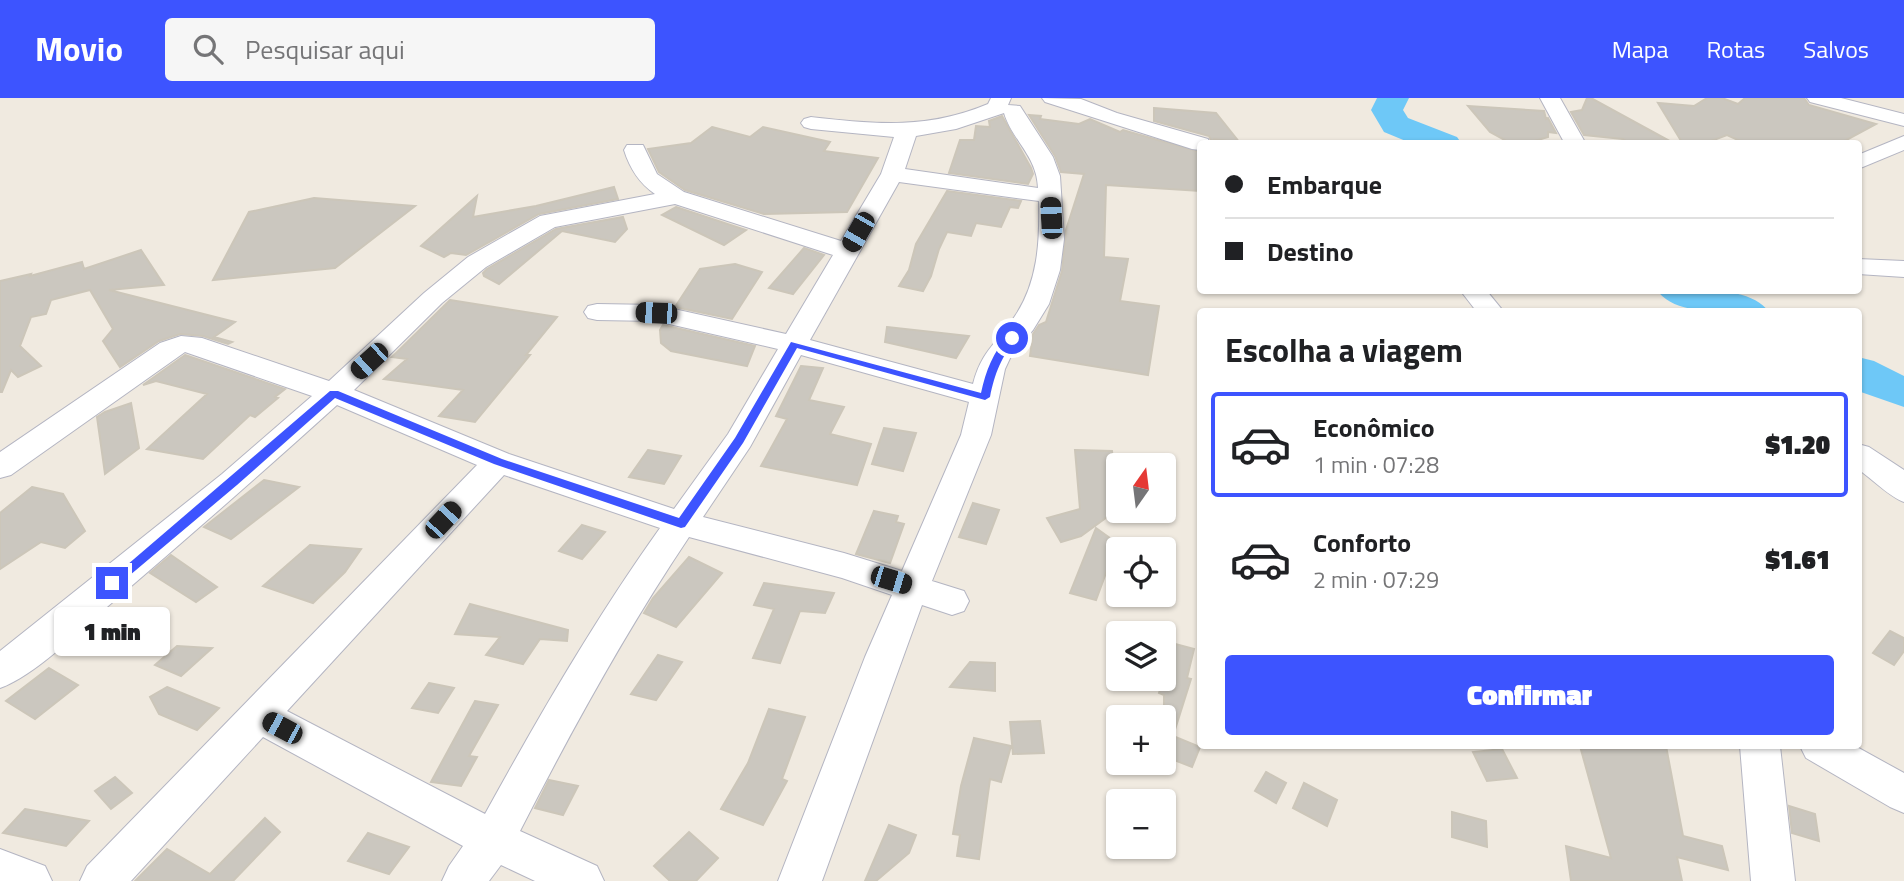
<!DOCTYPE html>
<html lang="pt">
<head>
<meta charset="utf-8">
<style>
	:root { --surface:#fff; --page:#f6f6f6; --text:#202124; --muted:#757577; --line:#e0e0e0; --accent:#3d54ff }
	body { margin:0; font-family:"Titillium Web",sans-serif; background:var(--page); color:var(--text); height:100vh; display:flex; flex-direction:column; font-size:26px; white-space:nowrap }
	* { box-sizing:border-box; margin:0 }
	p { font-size:23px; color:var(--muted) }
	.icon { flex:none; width:38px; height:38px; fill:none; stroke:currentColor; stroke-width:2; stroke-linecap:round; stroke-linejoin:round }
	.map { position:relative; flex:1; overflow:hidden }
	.details { position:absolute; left:1197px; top:210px; width:665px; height:441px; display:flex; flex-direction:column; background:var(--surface); border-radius:7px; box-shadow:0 2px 5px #0004 }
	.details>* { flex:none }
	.top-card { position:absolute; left:1197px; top:42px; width:665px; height:154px; border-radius:7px; box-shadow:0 2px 5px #0004; display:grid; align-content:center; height:154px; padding:0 28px; background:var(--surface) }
	.needle { width:46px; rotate:14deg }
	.buttons { position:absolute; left:1106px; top:355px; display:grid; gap:14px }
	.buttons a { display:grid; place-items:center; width:70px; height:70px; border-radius:7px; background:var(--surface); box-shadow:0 2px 5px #0004; font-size:35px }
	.end { position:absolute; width:32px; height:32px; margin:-16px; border:9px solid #3d54ff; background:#fff; box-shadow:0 0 0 4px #fff }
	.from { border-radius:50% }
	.bubble { position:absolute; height:49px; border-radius:7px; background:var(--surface); box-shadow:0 2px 5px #0004; font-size:23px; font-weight:800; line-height:49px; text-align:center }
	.car { position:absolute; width:21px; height:42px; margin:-21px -10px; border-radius:9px; box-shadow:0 0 5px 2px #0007; background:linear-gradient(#222 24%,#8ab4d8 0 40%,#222 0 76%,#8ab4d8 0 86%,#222 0) }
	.top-card b { display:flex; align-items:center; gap:24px; height:66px; font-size:26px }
	.top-card b+b { border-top:2px solid var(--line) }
	.top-card i { width:18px; height:18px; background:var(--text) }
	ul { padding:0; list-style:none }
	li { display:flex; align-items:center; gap:21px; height:105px; margin:0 14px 10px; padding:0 14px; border:4px solid transparent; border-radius:7px }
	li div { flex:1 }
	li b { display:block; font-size:26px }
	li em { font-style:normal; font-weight:800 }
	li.current { border-color:var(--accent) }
	li>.icon { width:63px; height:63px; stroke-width:1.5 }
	h2 { padding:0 28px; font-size:32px; line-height:84px }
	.action { display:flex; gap:14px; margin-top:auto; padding:14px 28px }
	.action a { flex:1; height:80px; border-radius:7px; background:var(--accent); color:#fff; font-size:28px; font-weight:800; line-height:80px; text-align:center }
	header { display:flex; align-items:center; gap:42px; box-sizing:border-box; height:98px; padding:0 35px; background:var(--accent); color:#fff }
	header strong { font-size:33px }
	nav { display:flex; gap:38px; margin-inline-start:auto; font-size:24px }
	.search { width:490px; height:63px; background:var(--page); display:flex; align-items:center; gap:18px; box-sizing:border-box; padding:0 24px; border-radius:7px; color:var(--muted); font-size:26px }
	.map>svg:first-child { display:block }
</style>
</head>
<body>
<header>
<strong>Movio</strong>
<div class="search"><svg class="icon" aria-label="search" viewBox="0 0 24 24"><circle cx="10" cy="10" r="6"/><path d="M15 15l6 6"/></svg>Pesquisar aqui</div>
<nav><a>Mapa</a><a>Rotas</a><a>Salvos</a></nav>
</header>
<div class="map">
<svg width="1904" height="783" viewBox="0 0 1904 783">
	<rect width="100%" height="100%" fill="#f0eae0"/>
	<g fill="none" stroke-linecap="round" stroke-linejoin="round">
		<path fill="#6ec8f7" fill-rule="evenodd" d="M1377,0H1409L1403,12L1408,20L1457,39L1462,46H1413L1384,34L1371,12Z
			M1657,192C1687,192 1750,186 1769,214C1739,214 1675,220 1657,192Z
			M1858,259L1874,263L1904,278V309L1858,293Z"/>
	</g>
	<path fill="#cbc7bf" stroke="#ccc6b9" stroke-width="2" d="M1587,0H1591L1675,46H1629L1623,41L1584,37L1571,14L1582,12Z
		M1707,0H1722L1738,6L1745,0H1804L1809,7L1876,26L1839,46H1747L1727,37L1703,46H1683L1658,5L1694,8Z
		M1468,8L1544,13L1546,21L1548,20L1556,35L1548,34V39L1524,46H1512L1490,34Z
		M1154,10L1216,15L1240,45L1214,41L1212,44L1209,38L1154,23Z
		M1029,17L1041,18L1040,21L1079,26L1090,21L1120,34L1123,32L1200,54V93L1106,87L1104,159L1128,161L1120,203L1159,208L1148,277L1030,258L1033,236L1039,227L1046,224L1062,173L1066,132L1084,76L1061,74L1055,58Z
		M1002,18L1031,70L1033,76L1028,86L949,75L960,42H974L976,28L990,29L989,23Z
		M712,29L750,39L763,29L830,44L824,53L878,60L847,114L764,116L685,92L659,74L648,51L691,45Z
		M614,89L618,101L539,116L466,157L451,155L444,159L421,148L477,98L473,119L536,108Z
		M947,93L1021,103L1018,110L1010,109L1001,129L976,125L971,138L947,134L939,151L931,178L923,193L899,188L909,172L916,146Z
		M314,100L415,108L335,170L213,182L249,114Z
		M676,109L746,132L724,147L662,117Z
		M623,119L627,131L615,144L562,133L499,186L484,178L483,175L487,171L556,131Z
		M804,150L824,157L793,196L769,190Z
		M141,152L164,187L109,192L235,224L214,239L232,244L228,246L203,238L180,236L159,243L120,269L103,243L113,231L90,192L51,202L46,216L31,219L20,248L41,268L18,279L11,272L2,294H0V183L31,176L30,178L82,164L84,171Z
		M735,166L762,174L732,221L675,209L700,171Z
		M450,202L557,219L526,257H530L475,324L439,318L463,292L384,281L407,261L392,259Z
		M663,227L755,248L747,268L671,253L661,245L660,232Z
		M887,229L969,238L956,260L885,244Z
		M185,257L285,291L275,299L278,300L255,319L250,317L203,361L147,351L207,296L156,283L143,287Z
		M801,268L823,270L809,302L844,309L830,336L871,346L857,387L761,368L787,321L776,318Z
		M131,305L139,350L105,376L97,319L105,314Z
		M884,330L916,335L903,373L872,366Z
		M648,352L681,358L664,386L629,379Z
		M1075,352L1112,353L1118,411L1081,438L1061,444L1047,420L1080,411Z
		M264,382L299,389L231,441L204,429Z
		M32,389L63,396L85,433L65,450L41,444L0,471V415Z
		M973,405L999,412L986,446L959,439Z
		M874,413L898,418L896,424L904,426L890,465L856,456Z
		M582,427L605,434L582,461L559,453Z
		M1096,430L1117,445L1096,502L1070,495Z
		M310,447L361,451L345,474L313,505L263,488Z
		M171,457L217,489L196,504L150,475Z
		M689,459L722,475L676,529L644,515L653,500Z
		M764,485L834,495L825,515L800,513L780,565L753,560L774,511L754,507Z
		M470,506L568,532L567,543L540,541L523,566L486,557L500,539L455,536Z
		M1890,533L1904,540V553L1894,567L1873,555Z
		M1164,543L1194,551L1187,580L1191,581L1173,638L1200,649L1192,669L1164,658V597L1159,595L1164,581Z
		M177,548L212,550L181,578L155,567Z
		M658,557L682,564L656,602L631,596Z
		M970,564L995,565V593L950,589Z
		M49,570L78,587L35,621L6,603Z
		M429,585L454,590L438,615L412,610Z
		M167,589L219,610L197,632L159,616L150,599Z
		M475,603L498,607L469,658L477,659L461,688L431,684Z
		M769,611L805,619L782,681L787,683L763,727L721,711L748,665Z
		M1040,623L1044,655L1013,656L1010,624Z
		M974,640L1011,648L1001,684L990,681L979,761L957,758L960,737L953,736L961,688Z
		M1580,648H1666L1683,738L1722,748L1728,772L1677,759L1682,783H1571L1566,748L1611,760Z
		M1502,651L1517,680L1487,683L1473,654Z
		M1266,674L1286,685L1276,705L1255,693Z
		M115,679L132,695L111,711L95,693Z
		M549,682L578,688L563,717L535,710Z
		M1304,685L1337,702L1327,728L1293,710Z
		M1789,708L1815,716L1819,743L1792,735Z
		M25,711L89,723L66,748L3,735Z
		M1452,714L1486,723L1487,749L1452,739Z
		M265,720L280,734L233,783H135L167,751L210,776Z
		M889,727L916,737L909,755L876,783H865Z
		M689,734L718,760L696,783H670L654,768Z
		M368,735L409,749L389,776L348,763Z"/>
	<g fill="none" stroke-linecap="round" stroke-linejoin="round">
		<defs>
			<path id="minor" d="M991,0H1011L1008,7L1020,8L1053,59L1060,78L1064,141L1060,172L1049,206L1033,232L1012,256L1005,271L991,337L932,483L964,493L969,503L964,513L952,517L922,507L822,783H778L865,559L892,497L842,480L689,439C626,533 571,633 520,733L597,768L604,783H535L501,767L489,783H442L449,768L463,748L263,639L131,783H80L87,768L477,367L337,307C261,376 184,443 107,509C78,534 34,578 0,590V553L222,376L312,298L185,254L11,377L0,380V354L160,245L181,238L202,240L329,283L424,195L468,159L540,118L655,96C639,85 630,71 624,52L627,47H643L657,76L684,94L841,143L881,76L894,39L811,31L804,29L801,25L804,21L811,19C876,26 926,32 988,6ZM1004,15C1012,42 1037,58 1038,90L905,71L916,38L956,31ZM899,84L1039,103C1040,143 1038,184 1015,218C998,245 982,251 973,286L810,242ZM675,106L833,157L786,236L656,207L597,206L588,208L584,214L588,220L597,222L656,223L778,251L728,336L674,411L509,356L354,292L442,205L486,169L555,129ZM801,257L969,304L961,337L902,473L844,455L703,419L750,349ZM504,377L660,430C595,521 539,618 485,716L287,613Z
				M1042,0L1081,1L1117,15L1208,41L1210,46H1200V52L1192,51L1045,4Z
				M1540,0H1560L1586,46H1565Z
				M1807,0H1841L1904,16V28L1810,4Z
				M1904,38V52L1858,71V57Z
				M1858,161L1904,163V179L1858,176Z
				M1460,192H1486L1504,214H1477Z
				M1858,346L1869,349L1904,372V404C1891,400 1872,381 1858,371Z
				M1740,648H1780L1795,783H1751Z
				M1800,648H1855L1904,675V715L1890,709L1806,660Z
				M0,751L45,768L52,783H0Z"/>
		</defs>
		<use href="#minor" stroke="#b4b5c2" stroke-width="2"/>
		<use href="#minor" fill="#fff" fill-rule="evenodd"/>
	</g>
	<path fill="#3d54ff" d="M1008,237L1017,240C1001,259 995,275 990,299L985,302L797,250L743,345L685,429L681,430L494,366L335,300L237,387L117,488L112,490L106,485L330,293H338L502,361L679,420L735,340L791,244L981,295C986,272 993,255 1008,237Z"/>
</svg>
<div class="buttons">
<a><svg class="needle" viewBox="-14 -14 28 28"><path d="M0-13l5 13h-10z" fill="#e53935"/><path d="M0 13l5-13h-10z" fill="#757577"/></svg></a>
<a><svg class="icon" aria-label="locate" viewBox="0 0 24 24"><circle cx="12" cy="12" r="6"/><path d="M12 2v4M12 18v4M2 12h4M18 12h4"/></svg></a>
<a><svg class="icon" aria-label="layers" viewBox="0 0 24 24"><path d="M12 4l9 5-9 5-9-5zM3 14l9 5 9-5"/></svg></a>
<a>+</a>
<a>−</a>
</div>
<i class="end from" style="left:1012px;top:240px"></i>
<i class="end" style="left:112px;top:485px"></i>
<div class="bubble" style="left:54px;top:509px;width:116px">1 min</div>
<i class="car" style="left:1051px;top:120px;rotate:357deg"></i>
<i class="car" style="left:858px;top:134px;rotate:210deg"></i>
<i class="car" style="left:656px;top:215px;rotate:272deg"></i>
<i class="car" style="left:369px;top:263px;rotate:228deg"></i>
<i class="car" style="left:443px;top:422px;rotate:43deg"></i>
<i class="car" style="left:891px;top:482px;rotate:107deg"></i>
<i class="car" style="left:282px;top:630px;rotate:298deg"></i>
<div class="top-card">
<b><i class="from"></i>Embarque</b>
<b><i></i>Destino</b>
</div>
<section class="details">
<h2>Escolha a viagem</h2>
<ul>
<li class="current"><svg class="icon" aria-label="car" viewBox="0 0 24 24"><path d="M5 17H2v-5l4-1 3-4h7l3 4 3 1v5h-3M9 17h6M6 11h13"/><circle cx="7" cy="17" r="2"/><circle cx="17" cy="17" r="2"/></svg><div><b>Econômico</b><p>1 min · 07:28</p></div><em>$1.20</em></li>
<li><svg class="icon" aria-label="car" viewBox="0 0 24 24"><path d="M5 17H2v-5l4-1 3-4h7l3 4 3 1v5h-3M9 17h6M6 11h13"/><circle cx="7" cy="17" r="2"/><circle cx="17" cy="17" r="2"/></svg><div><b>Conforto</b><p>2 min · 07:29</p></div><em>$1.61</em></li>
</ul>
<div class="action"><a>Confirmar</a></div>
</section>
</div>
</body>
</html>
